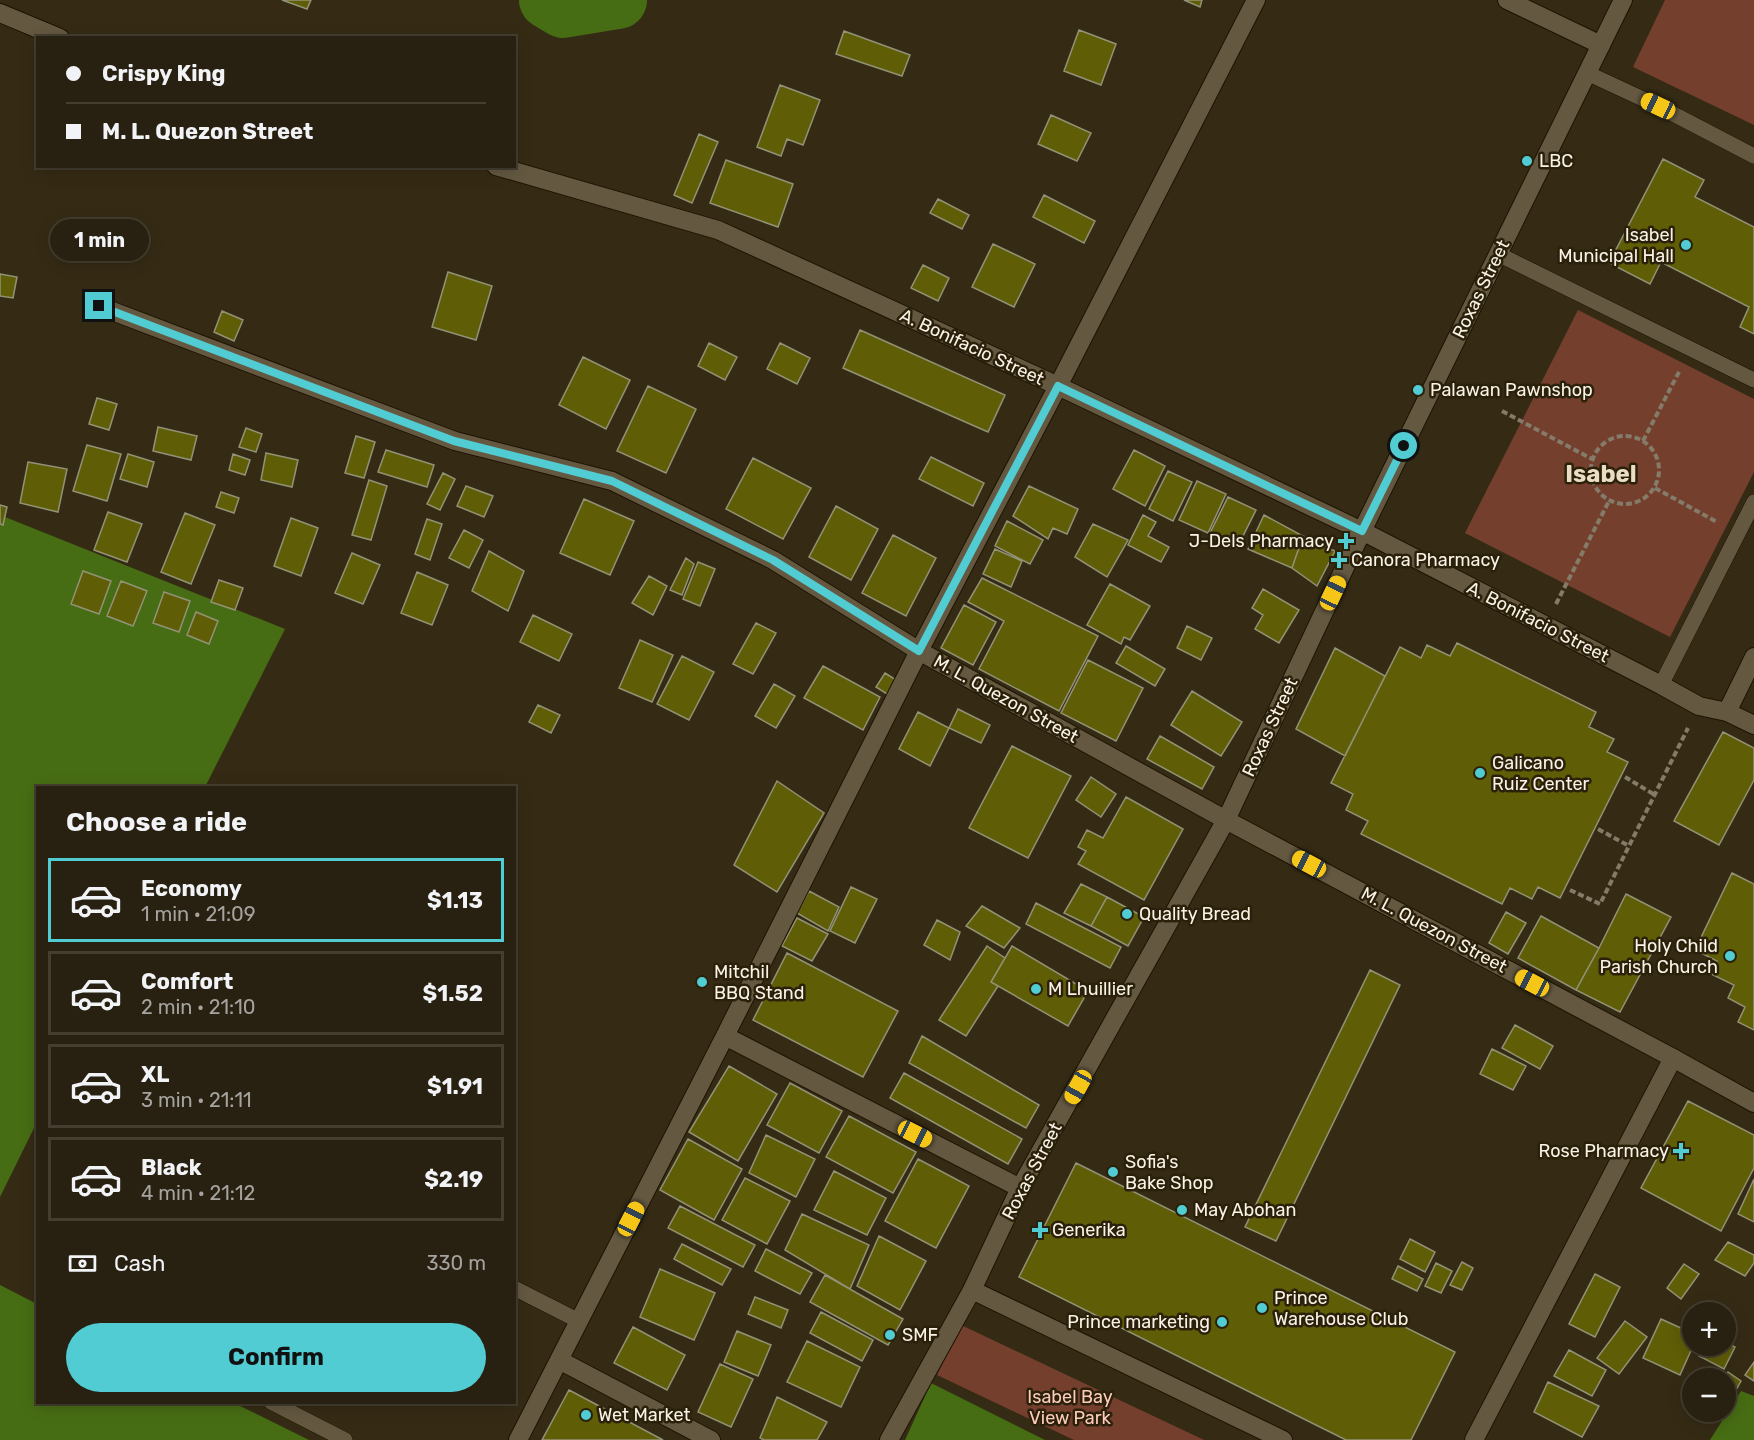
<!DOCTYPE html>
<html lang="en">
<head>
<meta charset="utf-8">
<style>
	:root { --surface:#282010; --page:#302819; --text:#f1f3f6; --muted:#a5a39f; --line:#443e30; --accent:#51ccd3 }
	body { margin:0; font-family:Rubik,sans-serif; background:var(--page); color:var(--text); height:100vh; display:flex; flex-direction:column; font-size:22px; white-space:nowrap }
	* { box-sizing:border-box; margin:0 }
	p { font-size:20px; color:var(--muted) }
	.icon { flex:none; width:33px; height:33px; fill:none; stroke:currentColor; stroke-width:2; stroke-linecap:round; stroke-linejoin:round }
	.map { position:relative; flex:1; overflow:hidden }
	.details { position:absolute; left:36px; top:786px; width:480px; height:618px; display:flex; flex-direction:column; background:var(--surface); border-radius:0px; box-shadow:0 3px 15px #0003,0 0 0 2px var(--line) }
	.details>* { flex:none }
	.top-card { position:absolute; left:36px; top:36px; width:480px; height:132px; border-radius:0px; box-shadow:0 3px 15px #0003,0 0 0 2px var(--line); display:grid; align-content:center; height:132px; padding:0 30px; background:var(--surface) }
	.buttons { position:absolute; left:1682px; top:1302px; display:grid; gap:12px }
	.buttons a { display:grid; place-items:center; width:54px; height:54px; border-radius:50%; background:var(--surface); box-shadow:0 3px 15px #0003,0 0 0 2px var(--line); font-size:30px }
	.end { position:absolute; width:27px; height:27px; margin:-14px; border:8px solid #51ccd3; background:#111; box-shadow:0 0 0 3px #111 }
	.from { border-radius:50% }
	.bubble { position:absolute; height:42px; border-radius:21px; background:var(--surface); box-shadow:0 3px 15px #0003,0 0 0 2px var(--line); font-size:20px; font-weight:700; line-height:42px; text-align:center }
	.car { position:absolute; width:18px; height:36px; margin:-18px -9px; border-radius:8px; box-shadow:0 0 4px 2px #0007; background:linear-gradient(#f5c518 24%,#345 0 40%,#f5c518 0 76%,#345 0 86%,#f5c518 0) }
	.top-card b { display:flex; align-items:center; gap:21px; height:57px; font-size:22px }
	.top-card b+b { border-top:2px solid var(--line) }
	.top-card i { width:15px; height:15px; background:var(--text) }
	ul { padding:0; list-style:none }
	li { display:flex; align-items:center; gap:18px; height:84px; margin:0 12px 9px; padding:0 18px; border:3px solid var(--line); border-radius:0px }
	li div { flex:1 }
	li b { display:block; font-size:22px }
	li em { font-style:normal; font-weight:700 }
	li.active { border-color:var(--accent) }
	li>.icon { width:54px; height:54px; stroke-width:1.5 }
	h2 { padding:0 30px; font-size:27px; line-height:72px }
	.pay { display:flex; align-items:center; gap:15px; height:66px; padding:0 30px; font-size:22px }
	.pay p { margin-inline-start:auto }
	.button { display:flex; gap:12px; margin-top:auto; padding:12px 30px }
	.button a { flex:1; height:69px; border-radius:36px; background:var(--accent); color:#111; font-size:24px; font-weight:700; line-height:69px; text-align:center }
	.map>svg:first-child { display:block }
</style>
</head>
<body>
<div class="map">
<svg width="1754" height="1440" viewBox="0 0 1754 1440">
	<rect width="100%" height="100%" fill="#352b15"/>
	<path fill="#753f2e" d="M1665,0H1754V125L1633,67Z
		M1578,310L1754,399V472L1670,637L1465,533Z
		M961,1325L1204,1440H1074L937,1375Z"/>
	<path fill="#476d14" d="M0,515L285,629L205,787L38,788L37,1122L0,1197Z
		M0,1285L37,1304L38,1402L234,1403L309,1440H0Z
		M931,1383L1045,1440H905Z
		M1741,1391L1754,1396V1440H1710Z"/>
	<g fill="none" stroke-linecap="round" stroke-linejoin="round">
		<path stroke="#476d14" stroke-width="58" d="M548,0L563,9L618,0"/>
	</g>
	<path fill="#605d07" stroke="#929277" stroke-width="1.5" d="M282,0H311L307,9Z
		M1184,0H1202L1200,7Z
		M1079,30L1116,44L1101,85L1064,71Z
		M844,31L910,55L902,76L836,54Z
		M780,85L820,100L803,145L787,139L781,156L757,147Z
		M1051,115L1091,133L1077,161L1038,144Z
		M699,134L718,142L692,203L674,195Z
		M1663,159L1704,180L1695,197L1754,227V334L1740,327L1749,307L1661,262L1650,284L1609,263Z
		M726,160L793,184L778,227L710,203Z
		M1044,195L1095,221L1084,243L1033,217Z
		M938,199L969,215L962,229L930,213Z
		M993,244L1035,264L1014,307L972,287Z
		M923,265L949,278L938,301L911,288Z
		M448,272L492,286L476,340L432,327Z
		M0,274L17,277L13,298L0,296Z
		M222,311L243,320L234,341L214,332Z
		M860,330L1005,395L988,432L843,368Z
		M709,343L737,357L725,380L698,366Z
		M780,343L810,358L797,384L767,369Z
		M583,357L630,380L606,429L559,405Z
		M648,386L696,409L666,473L617,451Z
		M97,398L117,404L109,430L89,424Z
		M158,427L197,436L191,460L153,451Z
		M246,428L262,434L256,452L239,447Z
		M356,436L375,442L364,478L345,473Z
		M87,445L121,454L107,501L73,491Z
		M386,450L434,465L427,487L378,472Z
		M1134,450L1165,466L1145,506L1113,489Z
		M266,453L298,460L292,487L261,480Z
		M128,454L154,462L147,487L120,479Z
		M233,454L250,460L245,475L229,470Z
		M931,457L984,483L973,506L919,479Z
		M753,458L811,488L783,539L726,509Z
		M28,462L67,469L58,512L20,503Z
		M1168,471L1192,482L1173,521L1149,509Z
		M443,473L455,479L440,510L427,504Z
		M369,480L387,486L371,540L352,535Z
		M1197,481L1226,494L1208,533L1179,520Z
		M466,486L493,496L484,517L457,506Z
		M1029,486L1078,509L1067,534L1053,528L1048,539L1013,516Z
		M221,492L239,498L234,513L216,507Z
		M1228,497L1256,510L1237,548L1209,535Z
		M584,499L634,521L610,575L560,553Z
		M0,505L7,507L3,525L0,524Z
		M836,506L878,529L851,580L809,557Z
		M108,512L142,524L127,562L94,550Z
		M185,513L215,525L191,584L161,572Z
		M1143,515L1156,522L1148,536L1169,547L1161,562L1128,545Z
		M1264,515L1303,536L1292,568L1248,549Z
		M291,518L318,528L301,576L274,566Z
		M427,519L442,524L430,560L415,554Z
		M1007,521L1043,540L1030,564L995,546Z
		M1093,524L1128,540L1107,577L1075,557Z
		M464,530L483,540L469,568L449,558Z
		M893,535L936,558L906,616L862,593Z
		M1303,536L1335,551L1317,586L1292,568Z
		M995,549L1022,561L1011,587L983,574Z
		M489,551L524,571L508,611L472,591Z
		M352,553L380,565L363,604L335,593Z
		M686,558L694,564L682,595L670,590Z
		M698,562L715,569L700,606L683,599Z
		M83,571L111,581L99,614L71,604Z
		M417,572L448,585L432,625L401,613Z
		M649,576L667,586L653,615L632,603Z
		M982,578L1098,636L1059,711L979,669L1004,621L968,602Z
		M219,580L243,588L235,610L211,602Z
		M121,581L147,591L133,626L107,616Z
		M1110,584L1150,606L1130,640L1124,637L1121,644L1087,625Z
		M1263,589L1299,610L1279,643L1255,629L1263,615L1252,608Z
		M164,592L190,601L179,632L153,623Z
		M964,605L996,622L973,665L941,648Z
		M196,612L218,621L209,644L187,635Z
		M533,615L572,634L559,661L520,642Z
		M756,623L776,633L753,674L733,664Z
		M1187,626L1212,638L1201,660L1177,648Z
		M640,640L673,655L652,702L619,688Z
		M1457,643L1596,712L1589,727L1614,739L1607,752L1628,762L1560,898L1538,887L1532,899L1510,888L1502,904L1361,834L1368,821L1346,810L1353,794L1331,783L1400,647L1421,658L1427,645L1450,656Z
		M1126,646L1165,669L1155,686L1116,663Z
		M1335,648L1385,676L1345,756L1296,729Z
		M682,656L714,672L689,720L657,704Z
		M1088,660L1143,688L1116,741L1061,713Z
		M823,666L880,697L863,730L804,698Z
		M885,673L896,680L887,694L876,687Z
		M774,684L795,696L776,728L755,716Z
		M1192,691L1242,722L1221,756L1171,725Z
		M538,705L560,715L551,733L529,722Z
		M958,709L990,725L981,743L949,728Z
		M918,712L949,728L930,766L899,749Z
		M1723,732L1754,748V780L1719,845L1674,821Z
		M1160,736L1214,767L1202,789L1147,759Z
		M1012,746L1071,776L1028,858L969,828Z
		M1091,777L1116,794L1101,817L1076,800Z
		M777,781L824,813L777,892L734,865Z
		M1126,797L1183,829L1144,900L1078,864L1086,851L1078,847L1087,830L1103,838Z
		M1732,873L1754,884V1030L1738,1022L1745,1007L1728,998L1734,985L1711,974L1717,961L1695,950Z
		M1081,884L1107,897L1091,926L1064,913Z
		M851,887L877,899L855,943L830,931Z
		M809,891L839,907L828,931L797,913Z
		M1626,894L1671,917L1620,1012L1576,990L1599,948Z
		M1107,897L1144,917L1128,946L1091,926Z
		M1036,903L1121,947L1110,968L1026,924Z
		M982,906L1020,928L1004,948L966,926Z
		M1506,912L1526,923L1508,954L1489,943Z
		M1541,916L1599,948L1576,990L1518,958Z
		M797,918L828,934L812,961L782,946Z
		M937,920L960,932L950,960L924,945Z
		M987,946L1005,958L991,982L998,986L966,1036L939,1020Z
		M1012,946L1088,991L1068,1026L991,982Z
		M787,953L898,1011L863,1077L753,1020Z
		M1370,970L1400,985L1276,1241L1245,1227Z
		M1515,1025L1553,1046L1540,1069L1502,1048Z
		M922,1036L1039,1105L1026,1128L909,1063Z
		M1492,1049L1526,1066L1513,1090L1480,1074Z
		M729,1066L777,1094L738,1161L689,1132Z
		M904,1073L1022,1139L1008,1164L890,1098Z
		M790,1083L842,1111L819,1153L767,1125Z
		M1688,1101L1754,1135V1168L1721,1231L1641,1188Z
		M849,1116L916,1152L893,1193L826,1157Z
		M766,1135L815,1159L796,1197L749,1173Z
		M688,1139L742,1169L714,1220L660,1190Z
		M918,1159L969,1186L936,1248L885,1221Z
		M1076,1163L1455,1352L1411,1440H1346L1019,1277Z
		M834,1171L886,1198L867,1235L814,1210Z
		M745,1178L790,1201L767,1244L722,1220Z
		M1754,1179V1222L1738,1214Z
		M680,1206L755,1245L743,1267L668,1228Z
		M802,1214L869,1245L850,1289L785,1250Z
		M879,1236L926,1261L900,1310L857,1286Z
		M1410,1239L1435,1252L1425,1272L1400,1259Z
		M1728,1242L1754,1255V1263L1745,1276L1715,1260Z
		M682,1244L731,1269L722,1285L674,1259Z
		M766,1249L812,1273L800,1294L755,1271Z
		M1462,1262L1473,1268L1462,1290L1450,1285Z
		M1436,1263L1452,1271L1441,1293L1425,1286Z
		M1684,1264L1699,1274L1681,1299L1667,1288Z
		M1398,1266L1423,1279L1417,1291L1392,1279Z
		M660,1269L715,1293L694,1340L640,1317Z
		M1595,1274L1620,1287L1595,1337L1569,1324Z
		M825,1275L903,1319L888,1345L810,1302Z
		M755,1297L788,1310L781,1328L748,1314Z
		M821,1312L873,1340L862,1361L810,1333Z
		M1661,1319L1692,1333V1346H1693L1680,1375L1643,1358Z
		M1625,1321L1647,1337L1619,1374L1597,1358Z
		M633,1327L685,1355L667,1390L614,1363Z
		M737,1331L771,1345L758,1376L724,1362Z
		M807,1341L860,1367L841,1407L787,1382Z
		M1725,1342L1735,1347L1724,1369L1699,1356L1704,1346H1725Z
		M1569,1350L1606,1370L1592,1396L1554,1376Z
		M1754,1362V1381L1745,1375Z
		M720,1364L753,1379L731,1427L698,1412Z
		M1728,1372L1741,1381L1729,1403L1725,1400L1724,1378Z
		M1548,1382L1599,1406L1582,1437L1534,1412Z
		M569,1390L663,1440H542Z
		M777,1397L827,1422L817,1440H764L760,1438Z"/>
	<g fill="none" stroke-linecap="round" stroke-linejoin="round">
		<defs>
			<path id="lane" d="M1587,73L1658,106L1754,156
				M1498,254L1754,380
				M1661,685L1754,502
				M514,1288L579,1321
				M271,1402L345,1440"/>
			<path id="street" d="M1507,0L1601,45
				M0,13L60,38
				M496,166L718,230L1058,386L1362,531L1661,685L1699,706L1727,712L1754,725
				M99,306L455,441L612,481L773,560L919,651L1226,820L1020,1188L972,1290L889,1440
				M1727,712L1754,657
				M725,1036L1020,1188
				M972,1290L1283,1440
				M559,1360L711,1440
				M518,1440L725,1036L919,651L1058,386L1256,0
				M1474,1440L1673,1058"/>
			<path id="secondary" d="M1623,0L1362,531L1226,820L1673,1058L1754,1103"/>
		</defs>
		<use href="#lane" stroke="#1d1301" stroke-width="16"/>
		<use href="#street" stroke="#1d1301" stroke-width="20"/>
		<use href="#secondary" stroke="#1d1301" stroke-width="20"/>
		<path stroke="#847b69" stroke-width="4" stroke-dasharray="6 3" stroke-linecap="butt" d="M1502,411L1592,459
			M1591 470a34 34 0 1 1 68 0a34 34 0 1 1-68 0Z
			M1643,441L1680,370
			M1655,488L1717,522
			M1556,604L1609,501
			M1625,777L1655,795
			M1598,829L1629,846
			M1570,890L1600,904L1688,728"/>
		<use href="#lane" stroke="#645841" stroke-width="15"/>
		<use href="#street" stroke="#645841" stroke-width="18"/>
		<use href="#secondary" stroke="#645841" stroke-width="18"/>
	</g>
	<g fill="none" stroke-linecap="round" stroke-linejoin="round">
		<path stroke="#51ccd3" stroke-width="8" d="M99,306L454,441L612,481L773,560L919,651L1058,386L1362,531L1404,446"/>
	</g>
	<g fill="#51ccd3" stroke="#2b210b" stroke-width="2">
		<circle cx="1527" cy="161" r="6"/>
		<circle cx="1686" cy="245" r="6"/>
		<circle cx="1418" cy="390" r="6"/>
		<path d="M1343 532h6v6h6v6h-6v6h-6v-6h-6v-6h6z"/>
		<path d="M1336 551h6v6h6v6h-6v6h-6v-6h-6v-6h6z"/>
		<circle cx="1480" cy="773" r="6"/>
		<circle cx="1127" cy="914" r="6"/>
		<circle cx="1730" cy="956" r="6"/>
		<circle cx="702" cy="982" r="6"/>
		<circle cx="1036" cy="989" r="6"/>
		<path d="M1678 1142h6v6h6v6h-6v6h-6v-6h-6v-6h6z"/>
		<circle cx="1113" cy="1172" r="6"/>
		<circle cx="1182" cy="1210" r="6"/>
		<path d="M1037 1221h6v6h6v6h-6v6h-6v-6h-6v-6h6z"/>
		<circle cx="1262" cy="1308" r="6"/>
		<circle cx="1222" cy="1322" r="6"/>
		<circle cx="890" cy="1335" r="6"/>
		<circle cx="586" cy="1415" r="6"/>
	</g>
	<g text-anchor="middle" stroke-width="5" stroke-linejoin="round" paint-order="stroke">
		<g font-size="18" fill="#f9f2e5" stroke="#2b210b" text-anchor="start">
			<text x="1539" y="167">LBC</text>
			<text x="1674" y="241" text-anchor="end">Isabel<tspan x="1674" dy="21">Municipal Hall</tspan></text>
			<text x="1430" y="396">Palawan Pawnshop</text>
			<text x="1334" y="547" text-anchor="end">J-Dels Pharmacy</text>
			<text x="1351" y="566">Canora Pharmacy</text>
			<text x="1492" y="769">Galicano<tspan x="1492" dy="21">Ruiz Center</tspan></text>
			<text x="1139" y="920">Quality Bread</text>
			<text x="1718" y="952" text-anchor="end">Holy Child<tspan x="1718" dy="21">Parish Church</tspan></text>
			<text x="714" y="978">Mitchil<tspan x="714" dy="21">BBQ Stand</tspan></text>
			<text x="1048" y="995">M Lhuillier</text>
			<text x="1669" y="1157" text-anchor="end">Rose Pharmacy</text>
			<text x="1125" y="1168">Sofia's<tspan x="1125" dy="21">Bake Shop</tspan></text>
			<text x="1194" y="1216">May Abohan</text>
			<text x="1052" y="1236">Generika</text>
			<text x="1274" y="1304">Prince<tspan x="1274" dy="21">Warehouse Club</tspan></text>
			<text x="1210" y="1328" text-anchor="end">Prince marketing</text>
			<text x="902" y="1341">SMF</text>
			<text x="598" y="1421">Wet Market</text>
		</g>
		<g font-size="18" fill="#f9f2e5" stroke="#2b210b">
			<text transform="translate(1481 289) rotate(-64)" y="6">Roxas Street</text>
			<text transform="translate(972 347) rotate(25)" y="6">A. Bonifacio Street</text>
			<text transform="translate(1538 622) rotate(27)" y="6">A. Bonifacio Street</text>
			<text transform="translate(1006 699) rotate(29)" y="6">M. L. Quezon Street</text>
			<text transform="translate(1270 727) rotate(-65)" y="6">Roxas Street</text>
			<text transform="translate(1434 930) rotate(28)" y="6">M. L. Quezon Street</text>
			<text transform="translate(1032 1171) rotate(-62)" y="6">Roxas Street</text>
		</g>
		<g font-size="18" fill="#feccbc" stroke="#2b210b">
			<text x="1070" y="1403">Isabel Bay<tspan x="1070" dy="21">View Park</tspan></text>
		</g>
		<g font-size="24" font-weight="bold" fill="#ebddc3" stroke="#2b210b">
			<text x="1601" y="482">Isabel</text>
		</g>
	</g>
</svg>
<div class="buttons">
<a>+</a>
<a>−</a>
</div>
<i class="end from" style="left:1404px;top:446px"></i>
<i class="end" style="left:99px;top:306px"></i>
<div class="bubble" style="left:50px;top:219px;width:99px">1 min</div>
<i class="car" style="left:1658px;top:106px;rotate:295deg"></i>
<i class="car" style="left:1333px;top:593px;rotate:25deg"></i>
<i class="car" style="left:1309px;top:864px;rotate:298deg"></i>
<i class="car" style="left:1532px;top:983px;rotate:298deg"></i>
<i class="car" style="left:1078px;top:1087px;rotate:209deg"></i>
<i class="car" style="left:915px;top:1134px;rotate:117deg"></i>
<i class="car" style="left:631px;top:1219px;rotate:27deg"></i>
<div class="top-card">
<b><i class="from"></i>Crispy King</b>
<b><i></i>M. L. Quezon Street</b>
</div>
<section class="details">
<h2>Choose a ride</h2>
<ul>
<li class="active"><svg class="icon" aria-label="car" viewBox="0 0 24 24"><path d="M5 17H2v-5l4-1 3-4h7l3 4 3 1v5h-3M9 17h6M6 11h13"/><circle cx="7" cy="17" r="2"/><circle cx="17" cy="17" r="2"/></svg><div><b>Economy</b><p>1 min · 21:09</p></div><em>$1.13</em></li>
<li><svg class="icon" aria-label="car" viewBox="0 0 24 24"><path d="M5 17H2v-5l4-1 3-4h7l3 4 3 1v5h-3M9 17h6M6 11h13"/><circle cx="7" cy="17" r="2"/><circle cx="17" cy="17" r="2"/></svg><div><b>Comfort</b><p>2 min · 21:10</p></div><em>$1.52</em></li>
<li><svg class="icon" aria-label="car" viewBox="0 0 24 24"><path d="M5 17H2v-5l4-1 3-4h7l3 4 3 1v5h-3M9 17h6M6 11h13"/><circle cx="7" cy="17" r="2"/><circle cx="17" cy="17" r="2"/></svg><div><b>XL</b><p>3 min · 21:11</p></div><em>$1.91</em></li>
<li><svg class="icon" aria-label="car" viewBox="0 0 24 24"><path d="M5 17H2v-5l4-1 3-4h7l3 4 3 1v5h-3M9 17h6M6 11h13"/><circle cx="7" cy="17" r="2"/><circle cx="17" cy="17" r="2"/></svg><div><b>Black</b><p>4 min · 21:12</p></div><em>$2.19</em></li>
</ul>
<div class="pay"><svg class="icon" aria-label="cash" viewBox="0 0 24 24"><path d="M3 7h18v10H3z"/><circle cx="12" cy="12" r="2"/></svg>Cash<p>330 m</p></div>
<div class="button"><a>Confirm</a></div>
</section>
</div>
</body>
</html>
